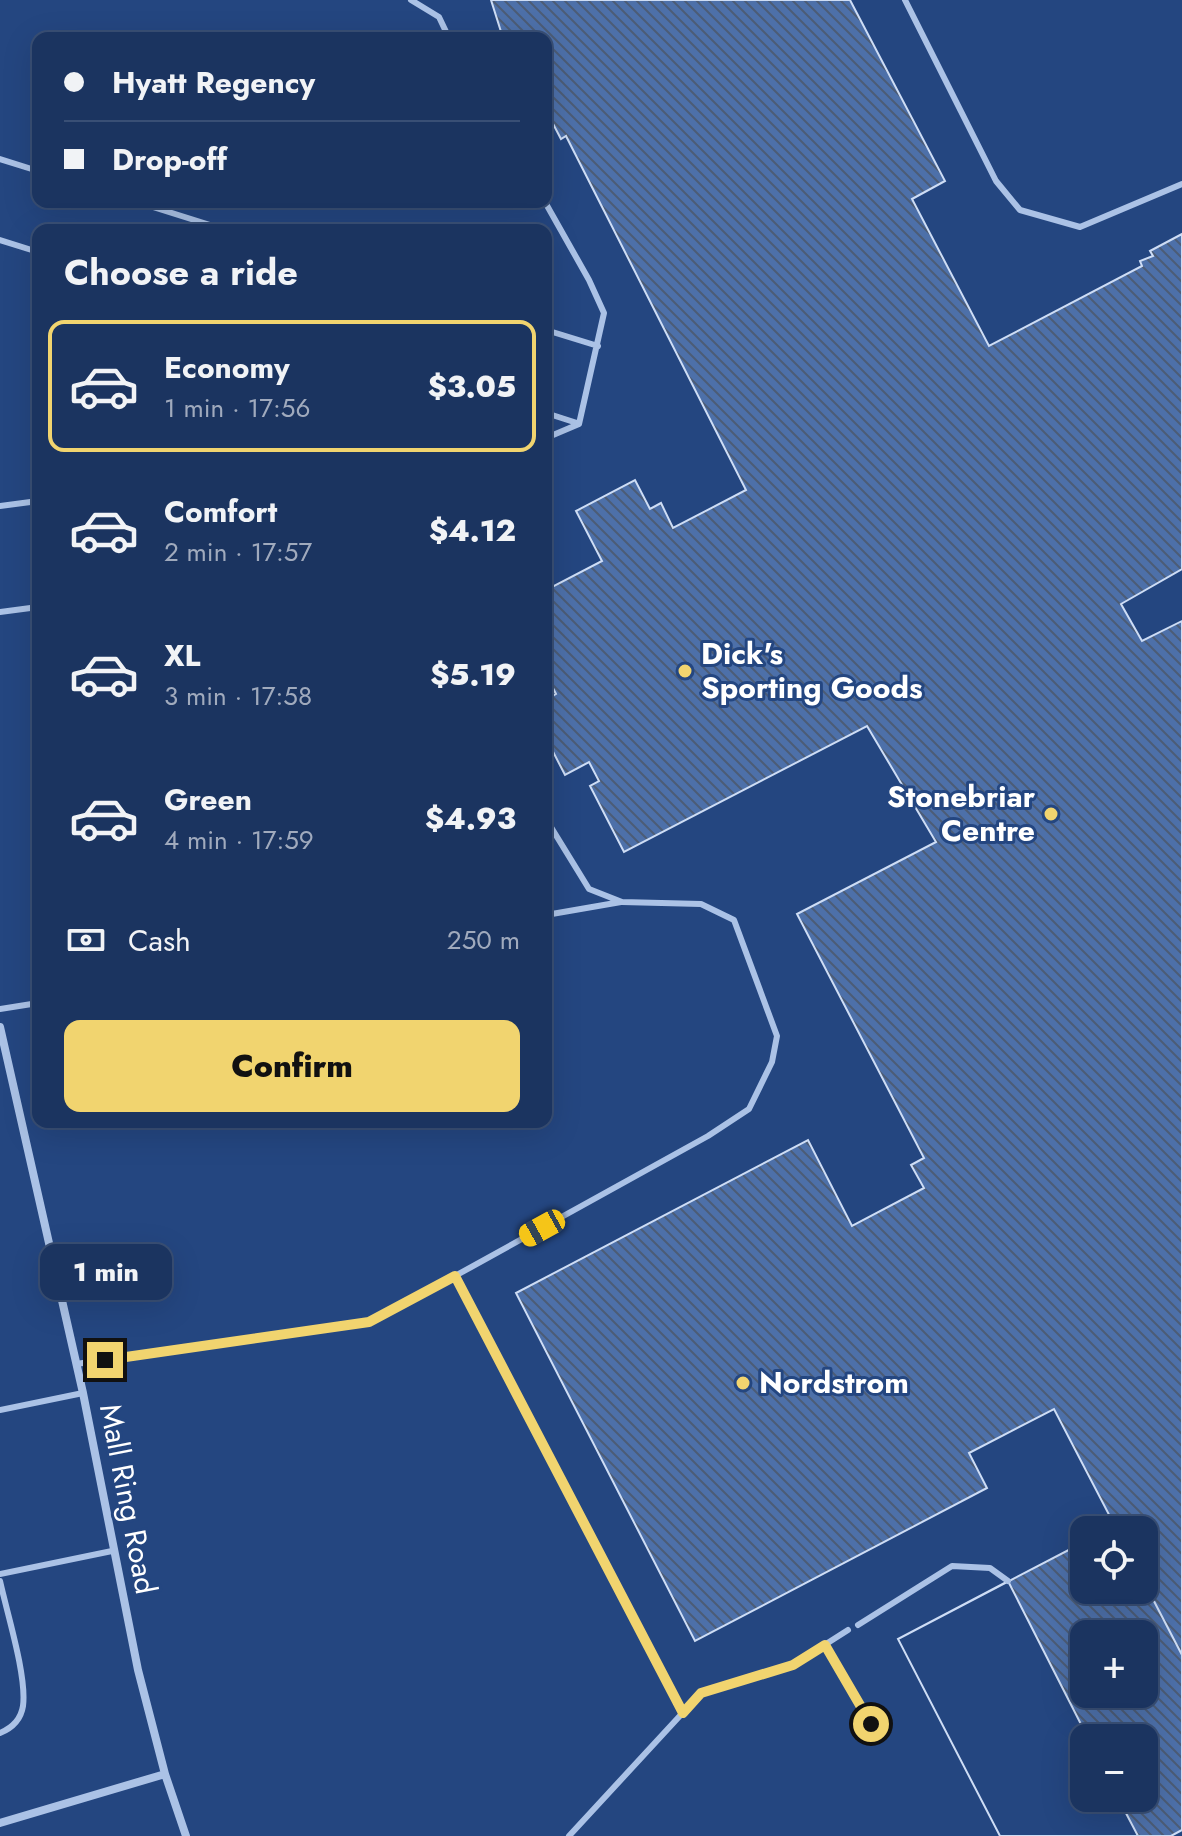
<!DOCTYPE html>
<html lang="en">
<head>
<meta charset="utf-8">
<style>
	:root { --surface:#1b3460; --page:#283f69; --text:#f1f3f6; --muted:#a0aabd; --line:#394f75; --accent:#f1d46f }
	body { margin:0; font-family:Jost,sans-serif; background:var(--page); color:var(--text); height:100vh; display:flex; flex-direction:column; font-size:30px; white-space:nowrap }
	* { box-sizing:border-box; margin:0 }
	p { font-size:26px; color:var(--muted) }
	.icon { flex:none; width:44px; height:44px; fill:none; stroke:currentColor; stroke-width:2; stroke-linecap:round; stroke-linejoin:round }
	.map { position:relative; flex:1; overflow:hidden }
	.panel { position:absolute; left:32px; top:224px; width:520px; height:904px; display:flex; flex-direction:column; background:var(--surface); border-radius:16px; box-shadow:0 8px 32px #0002,0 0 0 2px var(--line) }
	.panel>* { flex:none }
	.guide { position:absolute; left:32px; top:32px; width:520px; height:176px; border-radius:16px; box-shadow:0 8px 32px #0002,0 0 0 2px var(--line); display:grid; align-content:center; height:176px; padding:0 32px; background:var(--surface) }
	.controls { position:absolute; left:1070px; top:1516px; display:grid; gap:16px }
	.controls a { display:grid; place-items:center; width:88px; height:88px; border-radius:16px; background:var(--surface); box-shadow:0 8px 32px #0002,0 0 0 2px var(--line); font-size:40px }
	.end { position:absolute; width:36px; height:36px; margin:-18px; border:10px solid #f1d46f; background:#111; box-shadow:0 0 0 4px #111 }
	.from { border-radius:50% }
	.bubble { position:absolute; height:56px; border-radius:16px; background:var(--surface); box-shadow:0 8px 32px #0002,0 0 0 2px var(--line); font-size:26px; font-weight:800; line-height:56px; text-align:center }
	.car { position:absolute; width:24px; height:48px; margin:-24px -12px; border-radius:10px; box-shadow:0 0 6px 2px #0007; background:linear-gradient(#f5c518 24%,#345 0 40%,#f5c518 0 76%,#345 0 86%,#f5c518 0) }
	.guide b { display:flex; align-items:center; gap:28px; height:76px; font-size:30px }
	.guide b+b { border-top:2px solid var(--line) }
	.guide i { width:20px; height:20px; background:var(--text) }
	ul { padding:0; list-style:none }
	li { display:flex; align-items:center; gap:24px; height:132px; margin:0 16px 12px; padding:0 16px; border:4px solid transparent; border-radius:16px }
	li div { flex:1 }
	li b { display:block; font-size:30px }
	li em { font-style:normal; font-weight:800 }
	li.selected { border-color:var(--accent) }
	li>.icon { width:72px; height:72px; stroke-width:1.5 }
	h2 { padding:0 32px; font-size:36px; line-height:96px }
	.pay { display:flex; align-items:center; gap:20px; height:88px; padding:0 32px; font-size:30px }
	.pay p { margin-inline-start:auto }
	.action { display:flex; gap:16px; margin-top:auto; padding:16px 32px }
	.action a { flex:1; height:92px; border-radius:16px; background:var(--accent); color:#111; font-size:32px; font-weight:800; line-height:92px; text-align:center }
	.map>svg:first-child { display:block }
</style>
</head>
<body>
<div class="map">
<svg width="1182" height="1836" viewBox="0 0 1182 1836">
	<defs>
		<pattern id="building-back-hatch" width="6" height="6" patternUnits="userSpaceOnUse" patternTransform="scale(2)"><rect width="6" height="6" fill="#4d70a9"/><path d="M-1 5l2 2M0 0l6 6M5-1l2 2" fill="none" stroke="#4c5c76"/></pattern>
	</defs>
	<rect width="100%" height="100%" fill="#244680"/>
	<path fill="url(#building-back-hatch)" stroke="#ceddf5" stroke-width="2" fill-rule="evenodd" d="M491,0H850L945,181L912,199L989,346L1142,266L1140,261L1153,256L1150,251L1182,234V569L1121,604L1142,641L1182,621V1655L1144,1582V1530H1117L1054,1409L969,1453L987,1488L695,1641L516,1293L808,1140L852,1226L924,1188L911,1165L924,1158L797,914L936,842L867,726L624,852L590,786L599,781L589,762L565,775L546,738V700L556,694L546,675V590L602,561L576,511L635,480L650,509L661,503L673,528L746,490L566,136L561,139L550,118L546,117V38H503Z
		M1084,1542V1590H1144V1582L1182,1655V1830L1171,1836H1000L898,1639ZM1084,1634H1144V1694H1084ZM1084,1738H1144V1798H1084Z
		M1008,1581L1088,1738H1084V1798H1118L1138,1836H1000L898,1639Z"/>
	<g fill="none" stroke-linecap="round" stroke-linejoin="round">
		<path stroke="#abc2e6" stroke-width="6" d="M411,0L439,17L449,38
			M905,0L996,181L1020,210L1080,227L1182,184
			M0,159L38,171
			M137,202L226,230
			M545,202L589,280L604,313L579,424L546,438
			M0,240L38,252
			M546,330L598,346
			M546,413L577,423
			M0,506L38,501
			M0,612L38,607
			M546,915L621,902
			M0,1009L38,1003
			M455,1276L708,1136L749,1109L772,1062L777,1036L734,920L701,904L622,902L589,889L546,819
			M76,1364L369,1322L455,1276L683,1713
			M0,1410L83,1393
			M0,1574L112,1551
			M0,1581C7,1613 27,1676 23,1706C21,1719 12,1728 0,1733
			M858,1625L952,1566L990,1568L1008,1581
			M825,1645L871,1724
			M569,1836L701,1693L793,1665L848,1630"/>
		<path stroke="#abc2e6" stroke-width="8" d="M0,1027L83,1393L138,1670L165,1774L186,1836
			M0,1823L165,1774"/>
	</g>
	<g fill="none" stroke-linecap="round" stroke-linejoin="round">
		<path stroke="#f1d46f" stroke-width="10" d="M105,1360L369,1322L455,1276L683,1713L701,1693L793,1665L825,1645L871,1724"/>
	</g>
	<g fill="#f1d46f" stroke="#244680" stroke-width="3">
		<circle cx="685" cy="671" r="8"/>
		<circle cx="1051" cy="814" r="8"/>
		<circle cx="743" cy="1383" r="8"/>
	</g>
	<g text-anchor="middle" stroke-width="6" stroke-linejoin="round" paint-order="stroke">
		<g font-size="30" font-weight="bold" fill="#fff" stroke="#244680" text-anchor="start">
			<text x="701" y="664">Dick's<tspan x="701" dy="34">Sporting Goods</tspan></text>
			<text x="1035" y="807" text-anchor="end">Stonebriar<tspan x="1035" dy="34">Centre</tspan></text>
			<text x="759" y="1393">Nordstrom</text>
		</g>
		<g font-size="30" fill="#fff" stroke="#244680">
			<text transform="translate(128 1499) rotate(79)" y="10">Mall Ring Road</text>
		</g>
	</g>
</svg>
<div class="controls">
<a><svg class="icon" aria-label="locate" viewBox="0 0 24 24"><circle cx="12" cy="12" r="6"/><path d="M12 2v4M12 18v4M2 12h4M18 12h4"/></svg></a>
<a>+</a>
<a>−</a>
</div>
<i class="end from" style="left:871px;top:1724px"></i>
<i class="end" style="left:105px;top:1360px"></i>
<div class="bubble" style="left:40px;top:1244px;width:132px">1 min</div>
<i class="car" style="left:542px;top:1228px;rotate:241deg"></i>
<div class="guide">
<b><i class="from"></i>Hyatt Regency</b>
<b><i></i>Drop-off</b>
</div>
<section class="panel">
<h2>Choose a ride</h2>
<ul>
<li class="selected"><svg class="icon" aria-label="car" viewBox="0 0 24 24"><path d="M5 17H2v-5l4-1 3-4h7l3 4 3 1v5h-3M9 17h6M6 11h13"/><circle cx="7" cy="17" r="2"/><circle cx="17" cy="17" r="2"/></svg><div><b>Economy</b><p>1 min · 17:56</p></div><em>$3.05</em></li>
<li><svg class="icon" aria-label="car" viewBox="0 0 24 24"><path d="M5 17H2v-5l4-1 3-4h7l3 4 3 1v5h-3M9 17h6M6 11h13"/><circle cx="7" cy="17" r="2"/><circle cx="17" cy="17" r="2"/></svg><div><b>Comfort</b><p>2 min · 17:57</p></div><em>$4.12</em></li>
<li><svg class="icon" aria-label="car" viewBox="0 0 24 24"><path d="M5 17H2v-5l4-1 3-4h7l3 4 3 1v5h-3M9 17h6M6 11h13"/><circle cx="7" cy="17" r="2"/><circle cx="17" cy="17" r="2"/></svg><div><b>XL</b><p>3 min · 17:58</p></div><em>$5.19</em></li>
<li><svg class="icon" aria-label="car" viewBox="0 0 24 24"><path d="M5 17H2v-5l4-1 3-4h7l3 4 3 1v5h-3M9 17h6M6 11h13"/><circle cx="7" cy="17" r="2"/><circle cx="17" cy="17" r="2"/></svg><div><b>Green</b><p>4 min · 17:59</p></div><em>$4.93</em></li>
</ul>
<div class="pay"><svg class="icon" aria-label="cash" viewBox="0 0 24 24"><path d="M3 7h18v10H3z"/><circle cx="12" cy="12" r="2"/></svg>Cash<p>250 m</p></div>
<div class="action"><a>Confirm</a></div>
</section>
</div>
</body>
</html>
